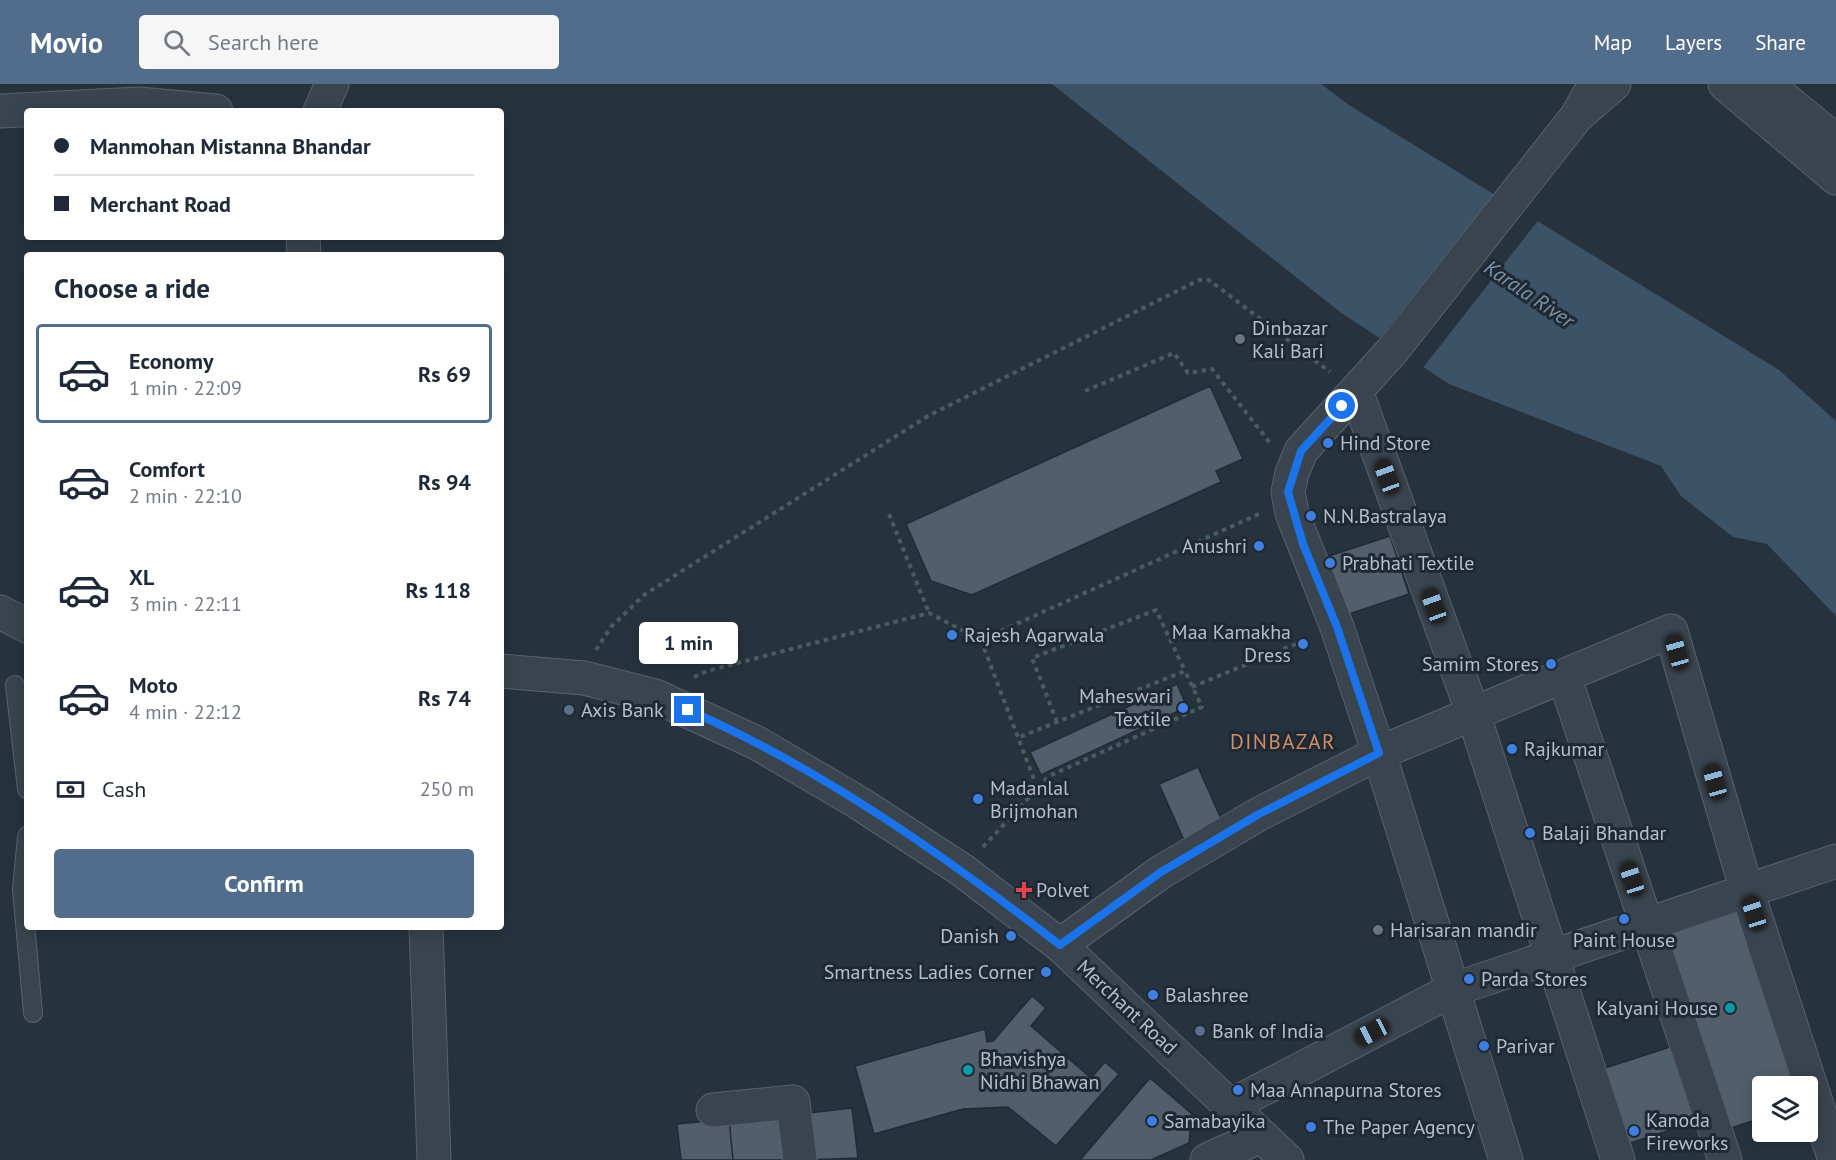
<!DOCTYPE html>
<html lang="en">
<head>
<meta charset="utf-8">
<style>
	:root { --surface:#fff; --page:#f6f6f7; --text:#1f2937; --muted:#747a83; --line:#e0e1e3; --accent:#526d8c }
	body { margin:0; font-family:"PT Sans",sans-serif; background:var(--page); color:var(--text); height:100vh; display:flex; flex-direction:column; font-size:22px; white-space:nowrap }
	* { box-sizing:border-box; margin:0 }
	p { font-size:20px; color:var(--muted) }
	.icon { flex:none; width:33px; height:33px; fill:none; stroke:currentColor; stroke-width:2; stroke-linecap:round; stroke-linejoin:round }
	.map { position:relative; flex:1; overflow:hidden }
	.drawer { position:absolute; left:24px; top:168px; width:480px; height:678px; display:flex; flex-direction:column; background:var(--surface); border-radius:6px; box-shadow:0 3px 15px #0003 }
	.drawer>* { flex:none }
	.top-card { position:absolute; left:24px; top:24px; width:480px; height:132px; border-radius:6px; box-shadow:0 3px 15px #0003; display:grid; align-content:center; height:132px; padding:0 30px; background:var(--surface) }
	.controls { position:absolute; left:1752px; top:992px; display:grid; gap:12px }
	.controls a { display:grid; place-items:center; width:66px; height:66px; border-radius:6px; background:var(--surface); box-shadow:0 3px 15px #0003; font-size:30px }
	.end { position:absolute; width:27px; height:27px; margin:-14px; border:8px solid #1a73e8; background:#fff; box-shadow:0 0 0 3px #fff }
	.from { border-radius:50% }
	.bubble { position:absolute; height:42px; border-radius:6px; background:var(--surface); box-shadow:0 3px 15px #0003; font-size:20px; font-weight:700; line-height:42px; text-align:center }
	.car { position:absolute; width:18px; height:36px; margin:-18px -9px; border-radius:8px; box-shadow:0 0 4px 2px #0007; background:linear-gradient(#222 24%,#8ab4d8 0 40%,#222 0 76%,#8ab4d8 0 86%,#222 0) }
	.top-card b { display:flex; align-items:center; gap:21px; height:57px; font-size:22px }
	.top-card b+b { border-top:2px solid var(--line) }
	.top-card i { width:15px; height:15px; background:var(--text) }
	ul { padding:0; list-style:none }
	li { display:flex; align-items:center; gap:18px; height:99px; margin:0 12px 9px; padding:0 18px; border:3px solid transparent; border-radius:6px }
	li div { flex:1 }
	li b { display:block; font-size:22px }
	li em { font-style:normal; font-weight:700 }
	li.on { border-color:var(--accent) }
	li>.icon { width:54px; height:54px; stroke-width:1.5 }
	h2 { padding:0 30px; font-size:27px; line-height:72px }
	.pay { display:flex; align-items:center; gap:15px; height:66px; padding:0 30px; font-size:22px }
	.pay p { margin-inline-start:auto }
	.action { display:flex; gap:12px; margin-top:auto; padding:12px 30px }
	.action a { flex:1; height:69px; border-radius:6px; background:var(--accent); color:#fff; font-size:24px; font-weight:700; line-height:69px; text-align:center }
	header { display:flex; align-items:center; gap:36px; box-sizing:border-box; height:84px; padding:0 30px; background:var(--accent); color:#fff }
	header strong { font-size:28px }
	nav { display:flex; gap:33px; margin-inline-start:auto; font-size:21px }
	.search { width:420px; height:54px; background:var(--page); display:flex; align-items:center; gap:15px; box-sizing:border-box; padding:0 21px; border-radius:6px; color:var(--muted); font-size:22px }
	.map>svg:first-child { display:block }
</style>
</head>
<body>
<header>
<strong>Movio</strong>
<div class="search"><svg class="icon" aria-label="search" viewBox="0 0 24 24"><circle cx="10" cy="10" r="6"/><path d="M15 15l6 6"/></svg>Search here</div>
<nav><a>Map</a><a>Layers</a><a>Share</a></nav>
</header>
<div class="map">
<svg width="1836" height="1076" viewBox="0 0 1836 1076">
	<rect width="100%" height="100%" fill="#26333e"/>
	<path fill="#3c5266" d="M1052,0H1321L1349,21L1779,286L1836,337V532L1767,460L1733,453L1681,412L1661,382L1449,300L1340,228Z"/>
	<path fill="#26333e" d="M1496,107L1540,134L1422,285L1378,256Z"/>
	<path fill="#515e6c" stroke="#212b35" stroke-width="1.5" d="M1210,302L1243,375L1216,387L1221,398L972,511L931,497L906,440Z
		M1390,452L1409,510L1346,531L1326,473Z
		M1177,600L1187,623L1041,691L1030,668Z
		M1198,683L1226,746L1187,763L1159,700Z
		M1739,821L1799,1002H1762V1034L1728,1045L1662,846Z
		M1032,912L1046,924L1031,942L1091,994L1105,978L1119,990L1056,1062L1008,1023L963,1025L874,1050L855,982L985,945L987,958L993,957Z
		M1670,963L1695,1038L1630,1059L1605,984Z
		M1150,994L1192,1030L1189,1059L1151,1076H1080Z
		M852,1024L858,1074L805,1076L800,1030Z
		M784,1028L789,1076H733L729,1035Z
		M729,1035L733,1076H681L677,1040Z"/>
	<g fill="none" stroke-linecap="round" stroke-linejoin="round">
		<defs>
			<path id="service" d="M15,601L27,705
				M27,752L22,805L33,929"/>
			<path id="minor" d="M1595,0L1577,32L1614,0
				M0,27L139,20L216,27
				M320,27L332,0
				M303,153L304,171
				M1356,307L1473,629L1618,1076
				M1564,592L1725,1076
				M426,843L434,1076
				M1060,861L1161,788L1259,730L1379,669L1337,543L1292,429L1288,408L1292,389L1301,367L1392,267L1577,32
				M1232,1021L1452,906L1836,777
				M713,1026L793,1018L800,1076
				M1207,1076L1261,1052
				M1506,1076L1379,669L1671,547L1747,807L1835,1076"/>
			<path id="tertiary" d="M1725,0L1836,94
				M1766,0L1836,57
				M0,528L27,542
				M501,587L584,594L655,612L757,659L859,719L962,786L1060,861L1287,1076"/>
		</defs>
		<use href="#service" stroke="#58626c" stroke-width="20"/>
		<use href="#minor" stroke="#58626c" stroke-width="35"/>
		<use href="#tertiary" stroke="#58626c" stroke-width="35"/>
		<path stroke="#485d5e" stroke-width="4" stroke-dasharray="4.5 4.5" stroke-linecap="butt" d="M1085,307L1174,269L1188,289L1212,285L1270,359
			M889,430L929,529
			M981,556L1038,706
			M596,566L611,543L644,511L928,332L1199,196H1209L1330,288
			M694,593L707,587L929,529L981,556L1259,430
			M1192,603L1308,555
			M1057,638L1032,574L1156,526L1185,587
			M983,763L1049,692L1202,623L1185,587L1017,654"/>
		<use href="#service" stroke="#3a444e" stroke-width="18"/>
		<use href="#minor" stroke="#3a444e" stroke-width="33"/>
		<use href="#tertiary" stroke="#3a444e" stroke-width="33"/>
	</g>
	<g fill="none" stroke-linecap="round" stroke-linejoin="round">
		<path stroke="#1a73e8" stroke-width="8" d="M688,626C822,685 945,772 1060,861L1161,788L1259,730L1379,669L1337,543L1303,460L1288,408L1301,367L1342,322"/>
	</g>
	<g fill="#6b7280" stroke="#1f2933" stroke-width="2">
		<circle cx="1240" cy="255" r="6"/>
		<circle cx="1378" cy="846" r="6"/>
	</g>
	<g fill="#3f7fe0" stroke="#1f2933" stroke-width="2">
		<circle cx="1328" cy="359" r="6"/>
		<circle cx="1311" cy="432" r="6"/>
		<circle cx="1259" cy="462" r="6"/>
		<circle cx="1330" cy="479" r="6"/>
		<circle cx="952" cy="551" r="6"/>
		<circle cx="1303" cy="560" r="6"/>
		<circle cx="1551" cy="580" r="6"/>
		<circle cx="1183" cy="624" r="6"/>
		<circle cx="1512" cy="665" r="6"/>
		<circle cx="978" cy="715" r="6"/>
		<circle cx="1530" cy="749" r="6"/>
		<circle cx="1624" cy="835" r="6"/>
		<circle cx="1011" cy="852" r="6"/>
		<circle cx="1046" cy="888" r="6"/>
		<circle cx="1469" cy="895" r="6"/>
		<circle cx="1153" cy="911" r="6"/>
		<circle cx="1484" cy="962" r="6"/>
		<circle cx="1238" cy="1006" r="6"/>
		<circle cx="1152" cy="1037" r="6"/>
		<circle cx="1311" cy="1043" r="6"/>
		<circle cx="1634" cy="1047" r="6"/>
	</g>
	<g fill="#5c6f8a" stroke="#1f2933" stroke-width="2">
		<circle cx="569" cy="626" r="6"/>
		<circle cx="1200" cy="947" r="6"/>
	</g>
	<path fill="#e0444e" stroke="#1f2933" stroke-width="2" d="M1021 797h6v6h6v6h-6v6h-6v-6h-6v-6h6z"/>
	<g fill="#0f9aa8" stroke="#1f2933" stroke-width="2">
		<circle cx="1730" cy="924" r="6"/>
		<circle cx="968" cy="986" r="6"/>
	</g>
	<g text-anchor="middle" stroke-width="6" stroke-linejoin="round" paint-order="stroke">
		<g font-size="20" fill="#b6bfc9" stroke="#1f2933" text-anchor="start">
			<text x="1252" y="251">Dinbazar<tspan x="1252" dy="23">Kali Bari</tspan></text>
			<text x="1340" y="366">Hind Store</text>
			<text x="1323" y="439">N.N.Bastralaya</text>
			<text x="1247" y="469" text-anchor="end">Anushri</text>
			<text x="1342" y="486">Prabhati Textile</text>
			<text x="1291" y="555" text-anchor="end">Maa Kamakha<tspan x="1291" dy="23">Dress</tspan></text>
			<text x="964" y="558">Rajesh Agarwala</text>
			<text x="1539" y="587" text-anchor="end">Samim Stores</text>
			<text x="1171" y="619" text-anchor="end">Maheswari<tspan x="1171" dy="23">Textile</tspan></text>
			<text x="581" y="633">Axis Bank</text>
			<text x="1524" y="672">Rajkumar</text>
			<text x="990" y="711">Madanlal<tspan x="990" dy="23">Brijmohan</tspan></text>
			<text x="1542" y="756">Balaji Bhandar</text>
			<text x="1036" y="813">Polvet</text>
			<text x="1390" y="853">Harisaran mandir</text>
			<text x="999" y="859" text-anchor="end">Danish</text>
			<text x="1624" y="863" text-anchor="middle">Paint House</text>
			<text x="1034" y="895" text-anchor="end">Smartness Ladies Corner</text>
			<text x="1481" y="902">Parda Stores</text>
			<text x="1165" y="918">Balashree</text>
			<text x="1718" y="931" text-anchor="end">Kalyani House</text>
			<text x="1212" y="954">Bank of India</text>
			<text x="1496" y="969">Parivar</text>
			<text x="980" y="982">Bhavishya<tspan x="980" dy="23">Nidhi Bhawan</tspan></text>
			<text x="1250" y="1013">Maa Annapurna Stores</text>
			<text x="1646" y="1043">Kanoda<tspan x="1646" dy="23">Fireworks</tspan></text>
			<text x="1164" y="1044">Samabayika</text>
			<text x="1323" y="1050">The Paper Agency</text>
		</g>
		<g font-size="20" fill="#b6bfc9" stroke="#1f2933">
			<text transform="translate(1127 923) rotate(43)" y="7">Merchant Road</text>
		</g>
		<g font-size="21" font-style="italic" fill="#7893aa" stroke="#1f2933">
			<text transform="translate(1529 210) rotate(34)" y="7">Karala River</text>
		</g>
		<g font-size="21" letter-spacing="1.5" fill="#d18c69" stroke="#1f2933">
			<text x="1283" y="665">DINBAZAR</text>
		</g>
	</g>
</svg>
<div class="controls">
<a><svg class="icon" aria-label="layers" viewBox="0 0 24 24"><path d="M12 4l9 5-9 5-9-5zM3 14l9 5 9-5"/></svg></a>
</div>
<i class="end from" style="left:1342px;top:322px"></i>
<i class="end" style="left:688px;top:626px"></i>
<div class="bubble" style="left:639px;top:538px;width:99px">1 min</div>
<i class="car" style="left:1387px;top:393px;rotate:340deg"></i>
<i class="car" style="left:1434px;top:522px;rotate:340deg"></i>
<i class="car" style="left:1677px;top:568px;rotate:344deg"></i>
<i class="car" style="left:1715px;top:698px;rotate:344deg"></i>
<i class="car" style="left:1632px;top:795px;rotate:342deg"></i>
<i class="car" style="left:1754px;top:829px;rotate:342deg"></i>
<i class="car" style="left:1372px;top:948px;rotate:242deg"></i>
<div class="top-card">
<b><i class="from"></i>Manmohan Mistanna Bhandar</b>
<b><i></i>Merchant Road</b>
</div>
<section class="drawer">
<h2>Choose a ride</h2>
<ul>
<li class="on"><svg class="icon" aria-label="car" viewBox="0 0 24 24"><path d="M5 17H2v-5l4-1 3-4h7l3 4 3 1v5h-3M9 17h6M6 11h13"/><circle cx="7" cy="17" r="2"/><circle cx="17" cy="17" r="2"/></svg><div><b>Economy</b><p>1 min · 22:09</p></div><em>Rs 69</em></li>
<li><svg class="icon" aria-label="car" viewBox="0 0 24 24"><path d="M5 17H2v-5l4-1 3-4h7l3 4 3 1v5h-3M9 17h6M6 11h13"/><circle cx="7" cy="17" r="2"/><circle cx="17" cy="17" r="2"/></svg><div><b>Comfort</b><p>2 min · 22:10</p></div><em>Rs 94</em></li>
<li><svg class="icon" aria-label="car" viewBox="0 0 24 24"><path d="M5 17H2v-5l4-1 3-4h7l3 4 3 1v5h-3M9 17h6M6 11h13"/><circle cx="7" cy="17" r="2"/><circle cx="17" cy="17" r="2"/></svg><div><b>XL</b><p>3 min · 22:11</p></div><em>Rs 118</em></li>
<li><svg class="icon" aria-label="car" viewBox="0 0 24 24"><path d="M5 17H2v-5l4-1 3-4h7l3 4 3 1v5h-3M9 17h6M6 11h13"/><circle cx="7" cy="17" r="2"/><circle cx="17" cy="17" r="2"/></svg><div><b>Moto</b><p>4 min · 22:12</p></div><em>Rs 74</em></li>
</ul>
<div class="pay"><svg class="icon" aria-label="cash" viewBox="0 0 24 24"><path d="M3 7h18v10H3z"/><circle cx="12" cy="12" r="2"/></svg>Cash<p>250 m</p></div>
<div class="action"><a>Confirm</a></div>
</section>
</div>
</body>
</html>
